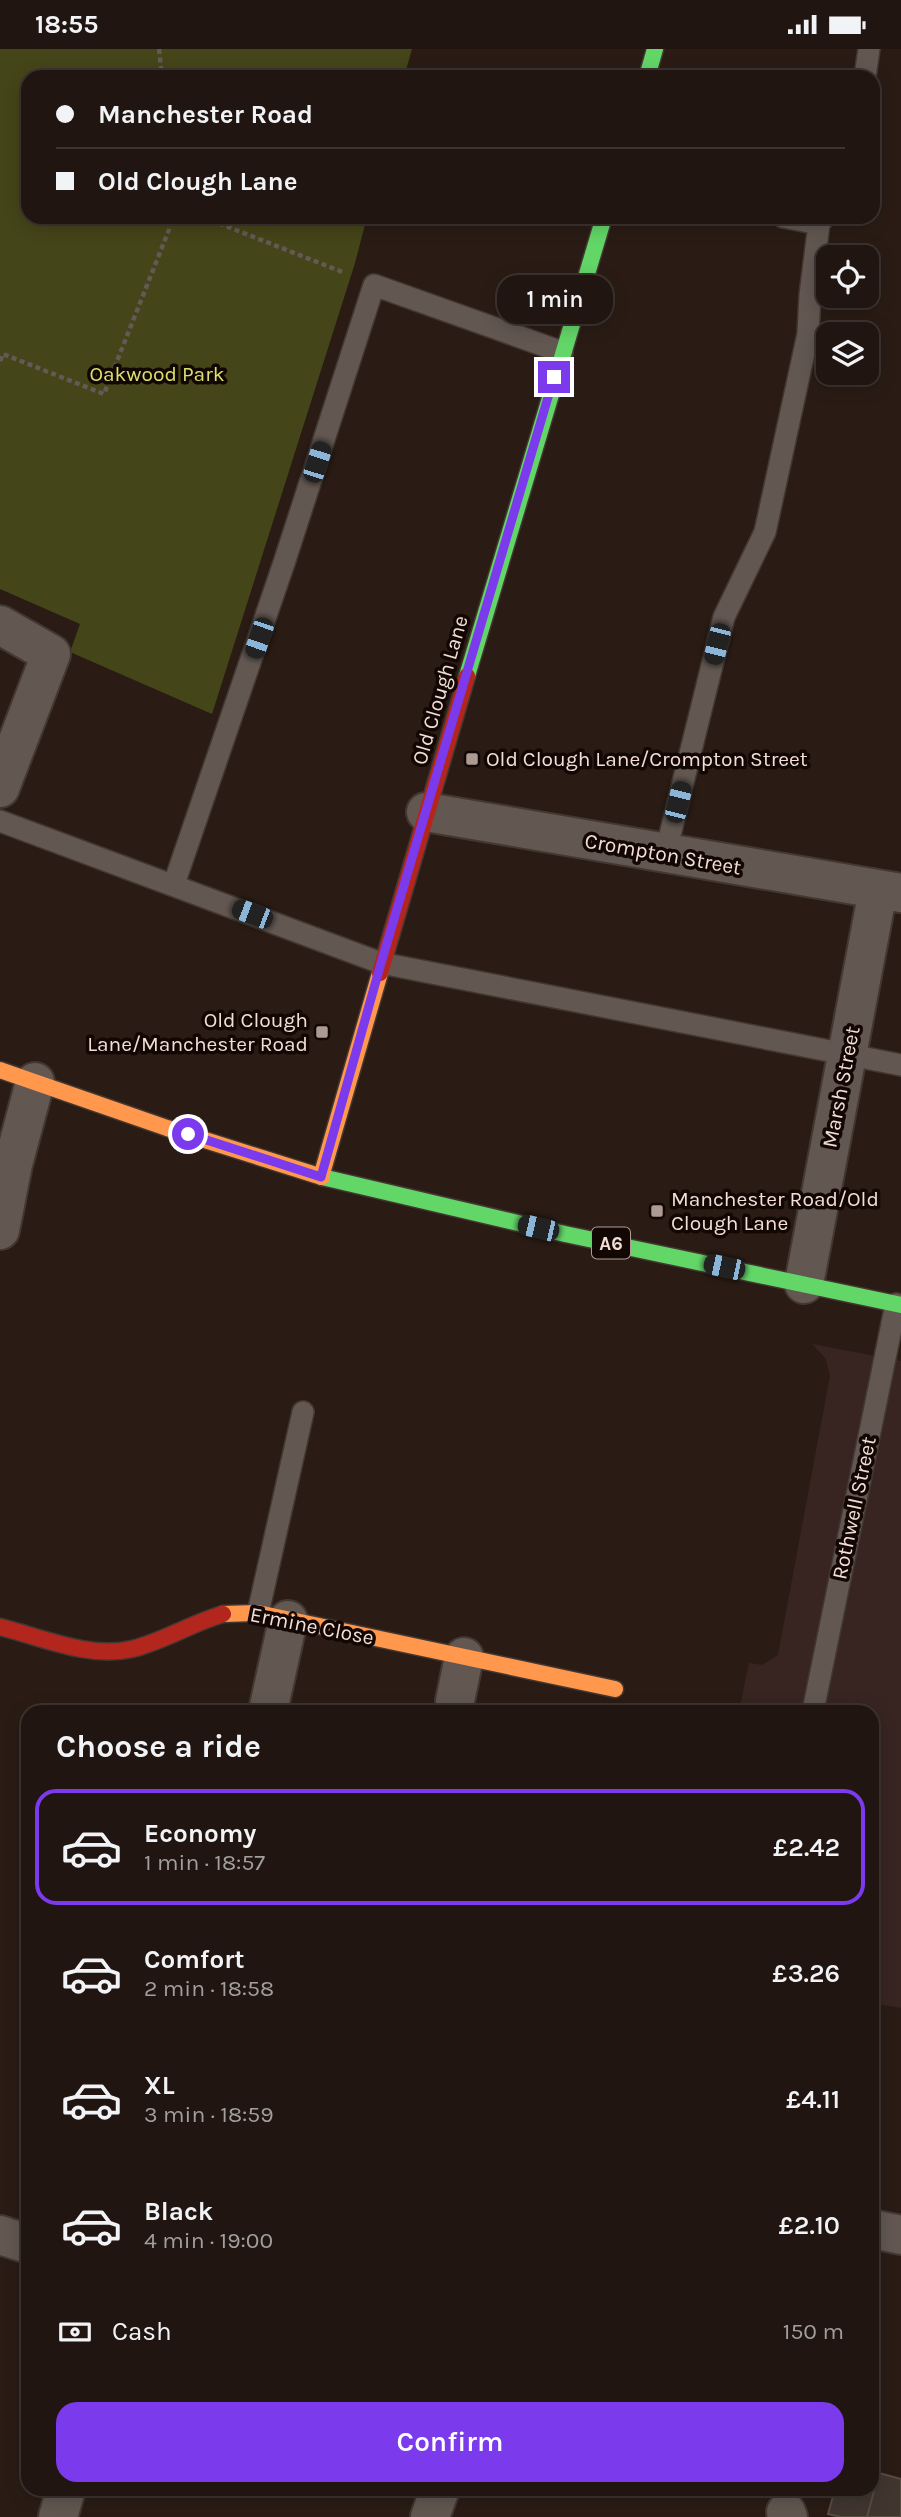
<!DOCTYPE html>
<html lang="en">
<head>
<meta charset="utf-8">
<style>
	:root { --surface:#201510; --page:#281e19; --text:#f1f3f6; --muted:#a29f9f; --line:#3d3430; --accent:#7c3aed }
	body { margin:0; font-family:Karla,sans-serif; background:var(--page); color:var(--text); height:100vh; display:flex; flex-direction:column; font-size:26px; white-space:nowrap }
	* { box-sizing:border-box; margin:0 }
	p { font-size:23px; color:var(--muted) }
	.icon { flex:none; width:38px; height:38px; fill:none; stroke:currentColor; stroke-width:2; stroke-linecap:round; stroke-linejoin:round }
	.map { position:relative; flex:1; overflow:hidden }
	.sheet { position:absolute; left:21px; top:1656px; width:858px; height:791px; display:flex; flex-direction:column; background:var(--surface); border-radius:21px; box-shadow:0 4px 18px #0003,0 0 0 2px var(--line) }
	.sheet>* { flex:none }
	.banner { position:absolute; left:21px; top:21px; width:859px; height:154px; border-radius:21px; box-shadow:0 4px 18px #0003,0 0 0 2px var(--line); display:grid; align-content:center; height:154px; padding:0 35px; background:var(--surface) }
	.controls { position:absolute; left:816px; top:196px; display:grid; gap:14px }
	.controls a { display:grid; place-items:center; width:63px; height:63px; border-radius:14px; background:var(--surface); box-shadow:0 4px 18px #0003,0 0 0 2px var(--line); font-size:35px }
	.end { position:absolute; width:32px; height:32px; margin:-16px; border:9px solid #7c3aed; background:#fff; box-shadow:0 0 0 4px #fff }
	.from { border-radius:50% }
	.bubble { position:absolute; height:49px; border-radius:21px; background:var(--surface); box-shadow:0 4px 18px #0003,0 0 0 2px var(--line); font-size:23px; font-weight:600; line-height:49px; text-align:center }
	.car { position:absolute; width:21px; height:42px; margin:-21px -10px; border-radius:9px; box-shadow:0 0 5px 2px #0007; background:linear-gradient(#222 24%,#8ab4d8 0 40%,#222 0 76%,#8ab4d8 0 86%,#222 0) }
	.banner b { display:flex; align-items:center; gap:24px; height:66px; font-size:26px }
	.banner b+b { border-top:2px solid var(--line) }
	.banner i { width:18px; height:18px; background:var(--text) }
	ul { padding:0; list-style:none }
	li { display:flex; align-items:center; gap:21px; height:116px; margin:0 14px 10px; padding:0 21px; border:4px solid transparent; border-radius:21px }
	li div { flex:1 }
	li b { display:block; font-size:26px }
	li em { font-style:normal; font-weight:600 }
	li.selected { border-color:var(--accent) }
	li>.icon { width:63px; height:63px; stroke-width:1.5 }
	h2 { padding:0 35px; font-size:32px; line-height:84px }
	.pay { display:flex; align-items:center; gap:18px; height:77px; padding:0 35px; font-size:26px }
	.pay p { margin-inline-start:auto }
	.button { display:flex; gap:14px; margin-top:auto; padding:14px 35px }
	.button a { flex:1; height:80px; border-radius:21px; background:var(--accent); color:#fff; font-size:28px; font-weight:600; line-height:80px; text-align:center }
	.status { display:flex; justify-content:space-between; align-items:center; height:49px; padding:0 35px; background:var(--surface); direction:ltr }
	.status svg { height:19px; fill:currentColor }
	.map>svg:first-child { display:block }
</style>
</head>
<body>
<div class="status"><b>18:55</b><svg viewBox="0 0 49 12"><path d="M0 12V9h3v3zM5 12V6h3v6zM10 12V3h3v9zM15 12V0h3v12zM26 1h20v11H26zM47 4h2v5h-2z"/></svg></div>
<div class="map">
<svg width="901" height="2468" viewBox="0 0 901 2468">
	<rect width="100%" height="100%" fill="#2a1c15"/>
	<path fill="#382522" d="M812,1295L901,1312V1959L872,1954V1662H739L749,1614L762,1616L778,1606L830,1327L826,1310Z"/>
	<path fill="#444519" d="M0,0H412L404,28H28V168H367L355,214L212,665L70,603L80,575L0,540Z"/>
	<path fill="#41362f" stroke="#574c44" stroke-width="2" d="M872,2422L879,2424L867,2468H841L828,2465L835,2440H872Z
		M879,2424L901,2430V2468H867Z"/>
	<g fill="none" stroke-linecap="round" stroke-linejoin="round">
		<defs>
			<path id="lane" d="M865,28L869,0
				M783,168L819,175
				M0,772L381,914L901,1016
				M665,806L724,568L765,483L808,285L810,246L819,175L824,168
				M174,835L284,514L374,236L562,303
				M258,1564L303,1363
				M813,1662L896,1255"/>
			<path id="street" d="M0,576L51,605L0,739
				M426,763L901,844
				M0,1181L13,1115L35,1033
				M804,1235L878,841
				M455,1652L464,1608
				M268,1662L288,1571
				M872,2180L901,2186
				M0,2186L28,2195
				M786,2463L788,2468
				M58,2468L66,2440
				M430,2468L440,2440"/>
			<path id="fast" d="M647,28L655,0
				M467,627L604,168
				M322,1128L565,1185L901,1256"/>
			<path id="slow" d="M0,1021L167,1079L322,1128
				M321,1128L380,924
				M223,1565L258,1564L615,1640"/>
			<path id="jam" d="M380,924L467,627
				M0,1578C41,1588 89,1610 132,1600C164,1592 192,1574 223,1565"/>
		</defs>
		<use href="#lane" stroke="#433732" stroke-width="24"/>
		<use href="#street" stroke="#433732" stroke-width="42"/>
		<use href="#fast" stroke="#433732" stroke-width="19"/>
		<use href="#slow" stroke="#433732" stroke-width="19"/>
		<use href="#jam" stroke="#433732" stroke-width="19"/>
		<path stroke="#645955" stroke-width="4.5" stroke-dasharray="5 3.5" stroke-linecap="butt" d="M159,0L162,28
			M203,168L345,224
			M0,312L3,305L104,345L174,168"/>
		<use href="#lane" stroke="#625751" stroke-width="21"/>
		<use href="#street" stroke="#625751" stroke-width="38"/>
		<use href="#fast" stroke="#63d668" stroke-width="16"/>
		<use href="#slow" stroke="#ff974d" stroke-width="16"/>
		<use href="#jam" stroke="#b3261e" stroke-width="16"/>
	</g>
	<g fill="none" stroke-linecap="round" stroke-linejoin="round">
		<path stroke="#7c3aed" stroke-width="9" d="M188,1085L321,1128L381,914L554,328"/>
	</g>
	<g fill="#ac9a93" stroke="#120703" stroke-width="2.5">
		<rect x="465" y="703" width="14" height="14" rx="3.5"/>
		<rect x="315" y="976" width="14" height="14" rx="3.5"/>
		<rect x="650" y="1155" width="14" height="14" rx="3.5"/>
	</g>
	<g text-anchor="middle" stroke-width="7" stroke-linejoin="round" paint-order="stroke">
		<rect fill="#120703" stroke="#af9e97" stroke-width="2" x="592" y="1178.5" width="38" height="31" rx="5"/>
		<g font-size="19" font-weight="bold" fill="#f2ded7">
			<text x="611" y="1201">A6</text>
		</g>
		<g font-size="21" fill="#dae16d" stroke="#120703">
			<text x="157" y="332">Oakwood Park</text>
		</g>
		<g font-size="21" fill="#f2ded7" stroke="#120703">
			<text transform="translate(440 641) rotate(-74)" y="7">Old Clough Lane</text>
			<text transform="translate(663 805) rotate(10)" y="7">Crompton Street</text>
			<text transform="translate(841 1038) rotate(-79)" y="7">Marsh Street</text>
			<text transform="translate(854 1459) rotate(-78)" y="7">Rothwell Street</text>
			<text transform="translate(312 1577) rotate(11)" y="7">Ermine Close</text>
		</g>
		<g font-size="21" fill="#f2ded7" stroke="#120703" text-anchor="start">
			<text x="486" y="717">Old Clough Lane/Crompton Street</text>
			<text x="308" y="978" text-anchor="end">Old Clough<tspan x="308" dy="24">Lane/Manchester Road</tspan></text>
			<text x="671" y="1157">Manchester Road/Old<tspan x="671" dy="24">Clough Lane</tspan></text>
		</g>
	</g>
</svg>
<div class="controls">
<a><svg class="icon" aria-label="locate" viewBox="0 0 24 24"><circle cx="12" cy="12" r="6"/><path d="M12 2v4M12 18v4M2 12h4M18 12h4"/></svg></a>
<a><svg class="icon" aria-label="layers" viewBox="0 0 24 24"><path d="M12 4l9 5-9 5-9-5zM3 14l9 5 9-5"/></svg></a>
</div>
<i class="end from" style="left:188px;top:1085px"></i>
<i class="end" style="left:554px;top:328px"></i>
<div class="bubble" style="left:497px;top:226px;width:116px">1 min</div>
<i class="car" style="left:317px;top:413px;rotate:18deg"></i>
<i class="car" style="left:259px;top:589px;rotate:199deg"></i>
<i class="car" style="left:717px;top:595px;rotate:194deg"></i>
<i class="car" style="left:678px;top:753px;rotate:14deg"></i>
<i class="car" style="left:252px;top:865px;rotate:291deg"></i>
<i class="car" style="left:538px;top:1179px;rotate:283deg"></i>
<i class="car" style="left:724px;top:1218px;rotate:282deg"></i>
<div class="banner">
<b><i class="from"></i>Manchester Road</b>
<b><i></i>Old Clough Lane</b>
</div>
<section class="sheet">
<h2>Choose a ride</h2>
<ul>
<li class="selected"><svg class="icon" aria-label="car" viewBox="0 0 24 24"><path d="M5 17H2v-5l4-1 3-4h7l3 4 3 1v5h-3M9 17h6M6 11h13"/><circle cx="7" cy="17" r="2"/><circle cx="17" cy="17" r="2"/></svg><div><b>Economy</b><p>1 min · 18:57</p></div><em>£2.42</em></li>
<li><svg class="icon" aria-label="car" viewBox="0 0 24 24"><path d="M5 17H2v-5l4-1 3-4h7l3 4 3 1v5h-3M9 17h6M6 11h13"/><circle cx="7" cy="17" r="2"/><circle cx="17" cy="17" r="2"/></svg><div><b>Comfort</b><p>2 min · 18:58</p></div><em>£3.26</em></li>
<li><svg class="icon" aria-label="car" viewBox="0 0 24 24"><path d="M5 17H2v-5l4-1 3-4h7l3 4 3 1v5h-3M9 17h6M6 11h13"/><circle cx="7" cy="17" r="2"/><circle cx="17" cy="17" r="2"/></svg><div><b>XL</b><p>3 min · 18:59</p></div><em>£4.11</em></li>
<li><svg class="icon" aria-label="car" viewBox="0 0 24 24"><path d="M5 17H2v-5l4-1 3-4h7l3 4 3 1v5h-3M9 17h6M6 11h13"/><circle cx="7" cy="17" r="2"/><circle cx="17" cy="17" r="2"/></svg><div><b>Black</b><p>4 min · 19:00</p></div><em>£2.10</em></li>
</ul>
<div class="pay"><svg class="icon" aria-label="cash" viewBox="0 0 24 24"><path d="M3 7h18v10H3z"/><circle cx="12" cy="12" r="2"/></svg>Cash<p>150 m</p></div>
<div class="button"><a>Confirm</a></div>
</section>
</div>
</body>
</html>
